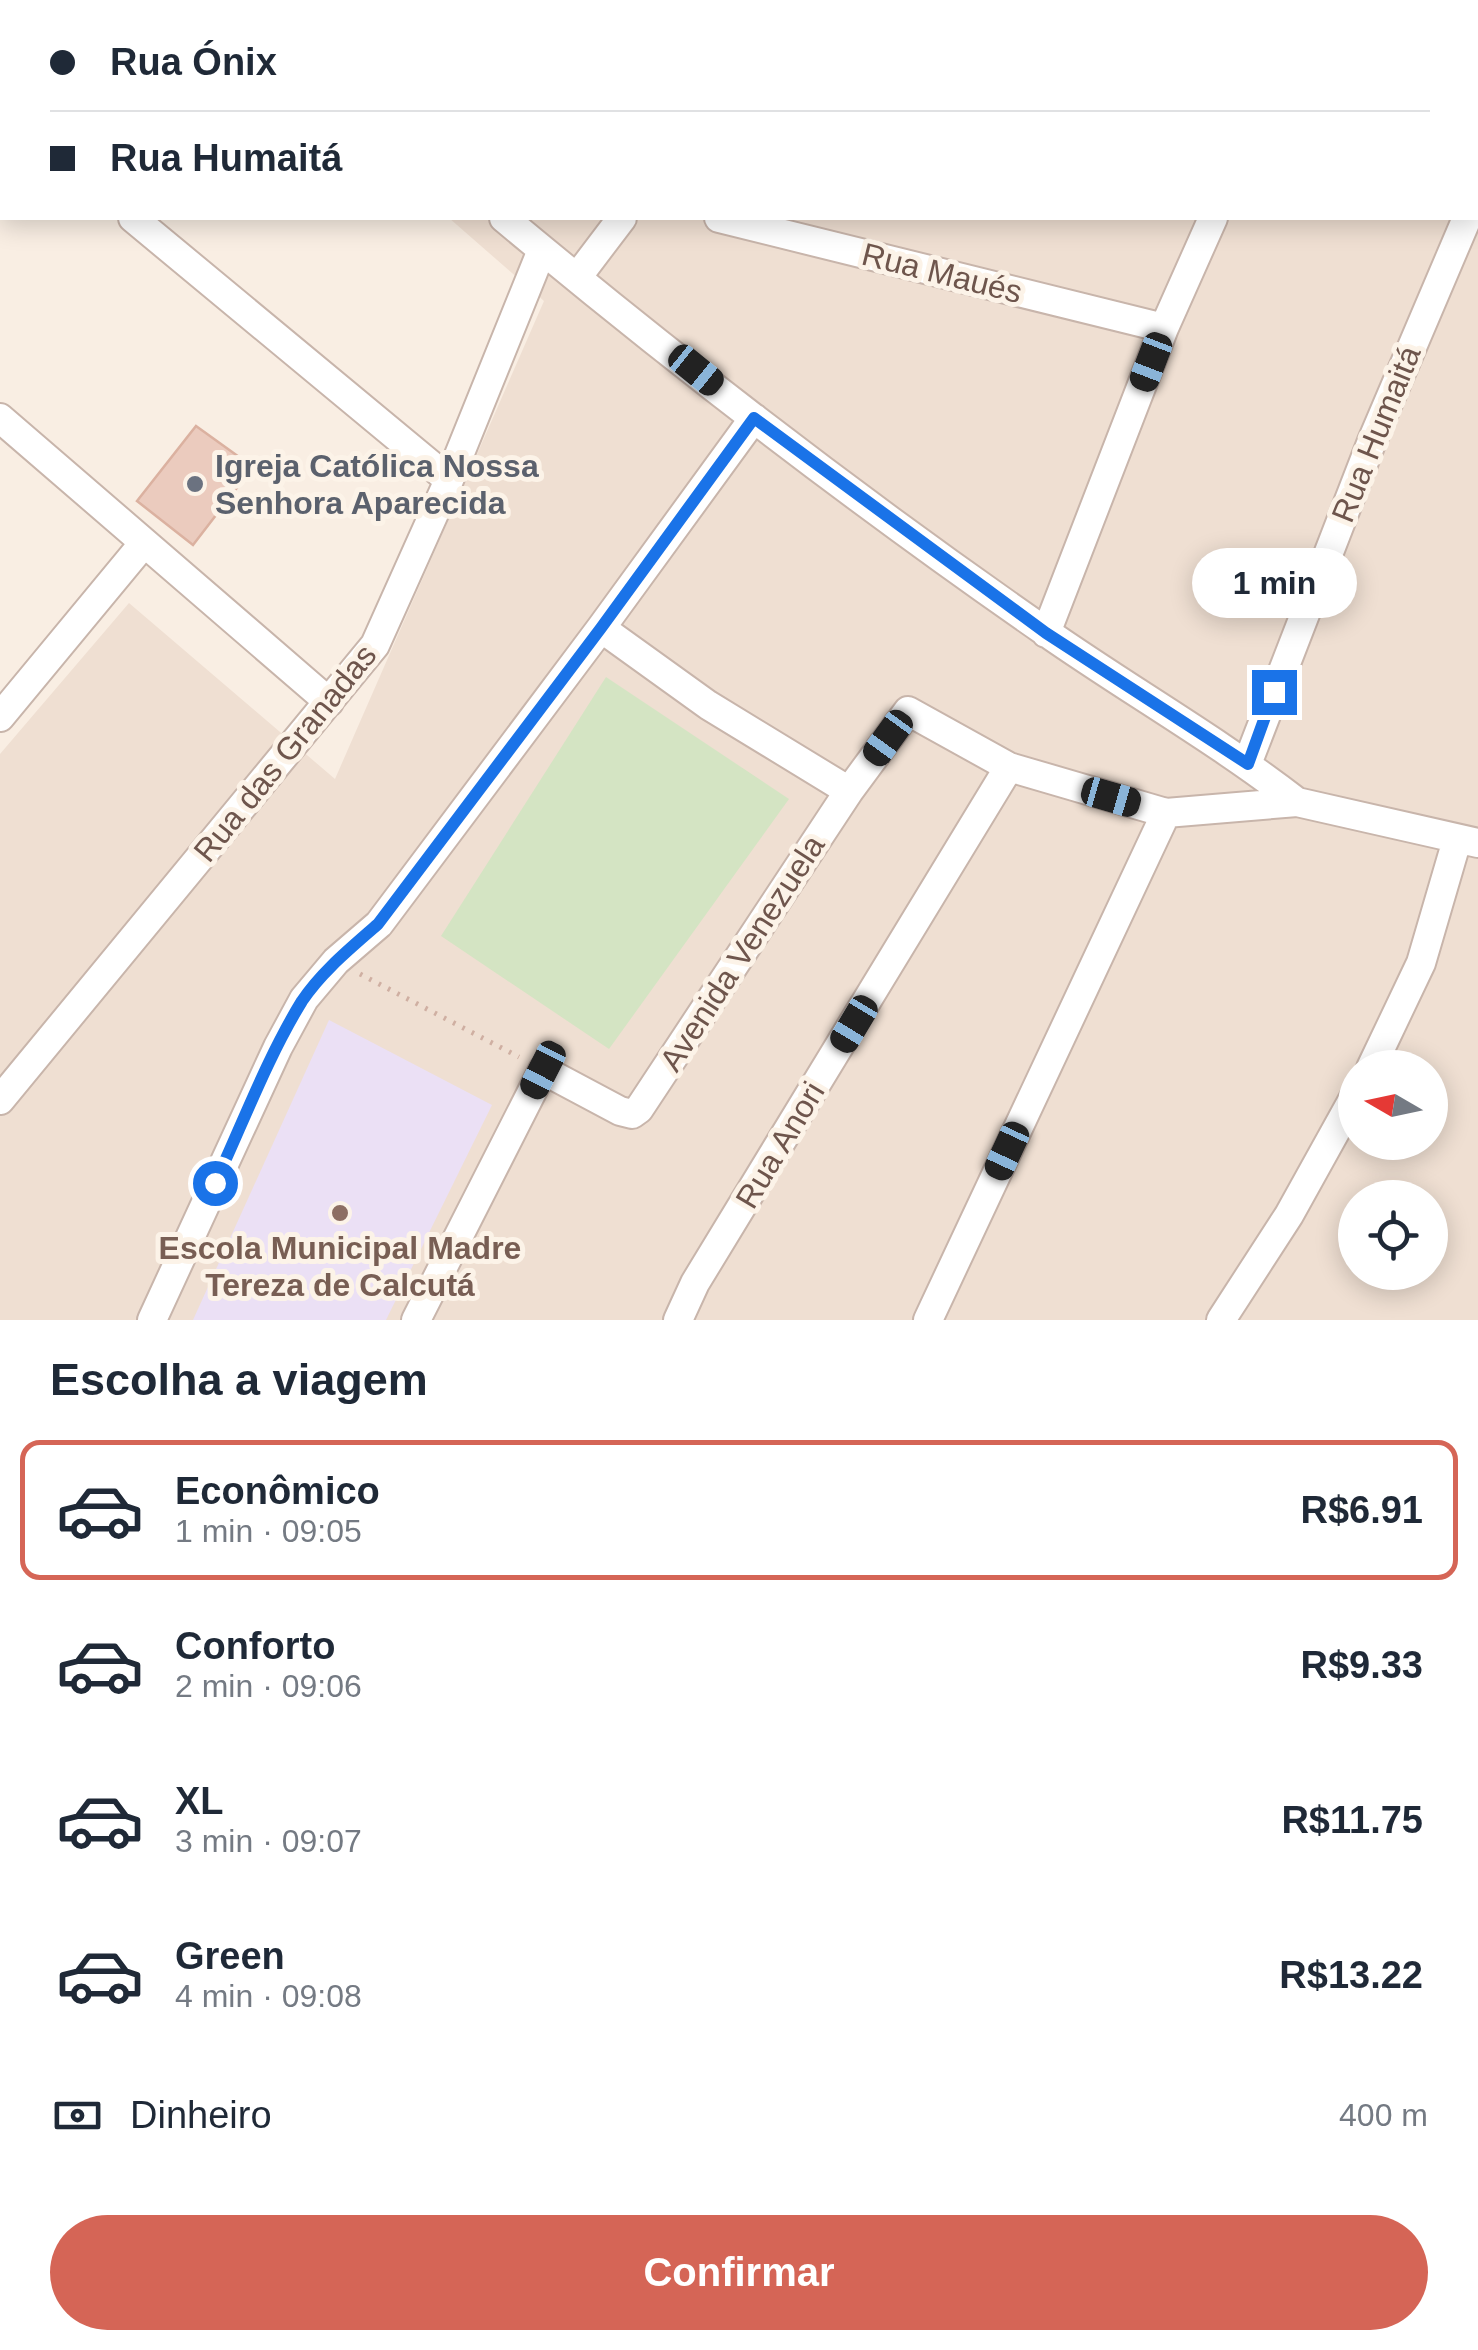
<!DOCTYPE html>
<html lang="pt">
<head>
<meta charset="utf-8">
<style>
	:root { --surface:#fff; --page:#f2f2f3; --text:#1f2937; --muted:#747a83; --line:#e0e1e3; --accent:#d56556 }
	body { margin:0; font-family:Helvetica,sans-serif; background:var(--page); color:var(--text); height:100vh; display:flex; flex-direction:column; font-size:38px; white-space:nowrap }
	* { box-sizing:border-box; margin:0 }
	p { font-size:32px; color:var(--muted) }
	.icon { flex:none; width:55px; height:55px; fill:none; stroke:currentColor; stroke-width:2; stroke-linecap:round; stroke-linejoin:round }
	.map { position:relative; height:1320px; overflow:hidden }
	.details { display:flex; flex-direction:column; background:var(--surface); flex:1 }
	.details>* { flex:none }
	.hud { position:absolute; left:0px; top:0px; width:1480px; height:220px; box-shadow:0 5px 25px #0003; display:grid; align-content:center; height:220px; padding:0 50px; background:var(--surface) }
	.needle { width:65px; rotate:279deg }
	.tools { position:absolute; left:1338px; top:1050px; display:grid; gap:20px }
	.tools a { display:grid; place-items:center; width:110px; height:110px; border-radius:50%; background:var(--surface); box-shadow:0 5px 25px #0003; font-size:50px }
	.end { position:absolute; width:45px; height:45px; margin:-22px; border:12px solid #1a73e8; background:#fff; box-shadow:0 0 0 5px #fff }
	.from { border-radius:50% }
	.bubble { position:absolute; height:70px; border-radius:35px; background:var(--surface); box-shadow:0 5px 25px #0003; font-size:32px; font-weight:800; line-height:70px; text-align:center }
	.car { position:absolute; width:30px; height:60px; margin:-30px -15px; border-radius:12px; box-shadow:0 0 8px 2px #0007; background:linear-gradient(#222 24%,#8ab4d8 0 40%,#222 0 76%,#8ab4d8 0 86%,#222 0) }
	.hud b { display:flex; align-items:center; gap:35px; height:95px; font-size:38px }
	.hud b+b { border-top:2px solid var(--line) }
	.hud i { width:25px; height:25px; background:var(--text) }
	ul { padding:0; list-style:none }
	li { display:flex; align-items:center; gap:30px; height:140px; margin:0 20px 15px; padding:0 30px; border:5px solid transparent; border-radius:20px }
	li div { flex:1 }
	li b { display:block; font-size:38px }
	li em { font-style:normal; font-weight:800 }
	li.current { border-color:var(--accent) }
	li>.icon { width:90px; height:90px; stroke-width:1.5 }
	h2 { padding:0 50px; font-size:45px; line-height:120px }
	.pay { display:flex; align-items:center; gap:25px; height:110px; padding:0 50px; font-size:38px }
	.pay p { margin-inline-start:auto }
	.action { display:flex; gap:20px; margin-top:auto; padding:20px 50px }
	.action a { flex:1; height:115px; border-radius:60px; background:var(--accent); color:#fff; font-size:40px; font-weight:800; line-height:115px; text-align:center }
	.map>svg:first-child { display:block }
</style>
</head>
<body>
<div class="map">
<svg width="1478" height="1320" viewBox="0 0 1478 1320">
	<rect width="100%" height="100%" fill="#f9eee3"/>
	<path fill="#efdfd2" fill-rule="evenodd" d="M200,0H1478V1320H0V754L129,603L335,779L544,301L449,218H1478V2ZM1355,1068H1430V1142H1355ZM1355,1198H1430V1272H1355Z"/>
	<path fill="#ebe0f5" d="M329,1020L492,1105L386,1320H193Z"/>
	<path fill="#d4e4c3" d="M606,677L789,799L609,1049L441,936Z"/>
	<path fill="#ebcbbe" stroke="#dbb1a0" stroke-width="2.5" d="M196,426L253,467L193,545L137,501Z"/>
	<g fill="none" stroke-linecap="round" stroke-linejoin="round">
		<defs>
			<path id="minor" d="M245,0L248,2
				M1313,2L1314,0
				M0,107L2,109
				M1478,195V194
				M133,218L449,480
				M504,218C678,363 860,503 1046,632C1129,690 1217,740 1297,802
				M719,218L1164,328
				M578,276L622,218
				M0,418L329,702
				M601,628L708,705L849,791
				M1046,633L1164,328L1213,218
				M0,717L144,543
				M1247,764L1372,441L1467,218
				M1371,1068L1421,963L1457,840
				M0,1100L375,645L449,480L542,250
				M152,1320L278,1047L304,999L336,961L379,924L601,628L754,418
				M416,1320L543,1070L620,1111L632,1114L639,1109L849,791L908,711L1009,767L1166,813L1297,802L1478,843
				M678,1320L695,1283L1009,767
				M928,1320L1166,813
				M1221,1320L1289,1215L1355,1096"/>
		</defs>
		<use href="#minor" stroke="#c8b5ab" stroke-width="32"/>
		<path stroke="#cfafa2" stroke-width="5" stroke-dasharray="2.5 8" stroke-linecap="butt" d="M360,974L519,1057"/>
		<use href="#minor" stroke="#fff" stroke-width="28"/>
	</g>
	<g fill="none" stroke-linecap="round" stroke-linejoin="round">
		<path stroke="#1a73e8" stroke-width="12" d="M215,1183C243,1123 267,1058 302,1001C322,971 352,947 378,924L601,628L754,418L1046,633L1248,764L1274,692"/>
	</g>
	<circle fill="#6b7280" stroke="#fcf3e8" stroke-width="4" cx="195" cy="484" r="10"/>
	<circle fill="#8d6e63" stroke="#fcf3e8" stroke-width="4" cx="340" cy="1213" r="10"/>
	<g text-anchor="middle" stroke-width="10" stroke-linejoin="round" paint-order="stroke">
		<g font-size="32" fill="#6e554c" stroke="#fcf3e8">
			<text transform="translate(942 273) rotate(14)" y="11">Rua Maués</text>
			<text transform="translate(1376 434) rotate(-68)" y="11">Rua Humaitá</text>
			<text transform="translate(285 753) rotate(-51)" y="11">Rua das Granadas</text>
			<text transform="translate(742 953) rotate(-57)" y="11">Avenida Venezuela</text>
			<text transform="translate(780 1145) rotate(-59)" y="11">Rua Anori</text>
		</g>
		<g font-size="32" font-weight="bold" fill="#5b616d" stroke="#fcf3e8" text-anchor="start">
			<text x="215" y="477">Igreja Católica Nossa<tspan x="215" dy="37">Senhora Aparecida</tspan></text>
		</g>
		<g font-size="32" font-weight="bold" fill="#785e54" stroke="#fcf3e8">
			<text x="340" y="1259">Escola Municipal Madre<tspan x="340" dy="37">Tereza de Calcutá</tspan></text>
		</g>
	</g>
</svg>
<div class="tools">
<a><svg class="needle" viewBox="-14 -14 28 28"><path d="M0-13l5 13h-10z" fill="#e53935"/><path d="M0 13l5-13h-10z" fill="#747a83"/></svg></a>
<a><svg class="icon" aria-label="locate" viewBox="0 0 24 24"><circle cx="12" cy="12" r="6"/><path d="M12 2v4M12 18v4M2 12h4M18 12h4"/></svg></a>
</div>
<i class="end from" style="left:215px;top:1183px"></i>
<i class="end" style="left:1274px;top:692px"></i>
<div class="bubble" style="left:1192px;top:548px;width:165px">1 min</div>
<i class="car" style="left:1151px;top:362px;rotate:201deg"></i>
<i class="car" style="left:696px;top:370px;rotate:129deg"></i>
<i class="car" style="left:888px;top:738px;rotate:216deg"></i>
<i class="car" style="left:1111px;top:797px;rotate:106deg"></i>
<i class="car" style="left:854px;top:1024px;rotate:211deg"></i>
<i class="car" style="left:543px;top:1070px;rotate:207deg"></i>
<i class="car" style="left:1007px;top:1151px;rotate:205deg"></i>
<div class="hud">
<b><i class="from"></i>Rua Ónix</b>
<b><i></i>Rua Humaitá</b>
</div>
</div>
<section class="details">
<h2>Escolha a viagem</h2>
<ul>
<li class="current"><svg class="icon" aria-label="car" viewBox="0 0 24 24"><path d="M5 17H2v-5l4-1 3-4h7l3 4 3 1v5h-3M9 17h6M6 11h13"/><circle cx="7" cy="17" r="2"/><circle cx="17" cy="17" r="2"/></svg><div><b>Econômico</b><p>1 min · 09:05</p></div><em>R$6.91</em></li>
<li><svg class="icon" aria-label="car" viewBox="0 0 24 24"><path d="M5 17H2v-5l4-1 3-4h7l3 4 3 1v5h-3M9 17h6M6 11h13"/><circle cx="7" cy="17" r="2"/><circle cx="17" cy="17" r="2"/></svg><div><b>Conforto</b><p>2 min · 09:06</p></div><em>R$9.33</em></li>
<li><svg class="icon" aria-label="car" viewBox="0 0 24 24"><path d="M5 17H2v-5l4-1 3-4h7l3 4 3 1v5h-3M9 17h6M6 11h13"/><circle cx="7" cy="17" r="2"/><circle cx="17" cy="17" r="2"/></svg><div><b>XL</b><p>3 min · 09:07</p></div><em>R$11.75</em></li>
<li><svg class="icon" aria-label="car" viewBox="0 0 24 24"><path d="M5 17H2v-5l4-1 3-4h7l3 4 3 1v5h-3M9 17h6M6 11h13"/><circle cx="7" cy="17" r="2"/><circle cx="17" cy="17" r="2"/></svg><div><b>Green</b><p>4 min · 09:08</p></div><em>R$13.22</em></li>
</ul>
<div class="pay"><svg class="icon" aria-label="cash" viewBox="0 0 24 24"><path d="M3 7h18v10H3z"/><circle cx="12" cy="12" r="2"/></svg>Dinheiro<p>400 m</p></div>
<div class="action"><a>Confirmar</a></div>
</section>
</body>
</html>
